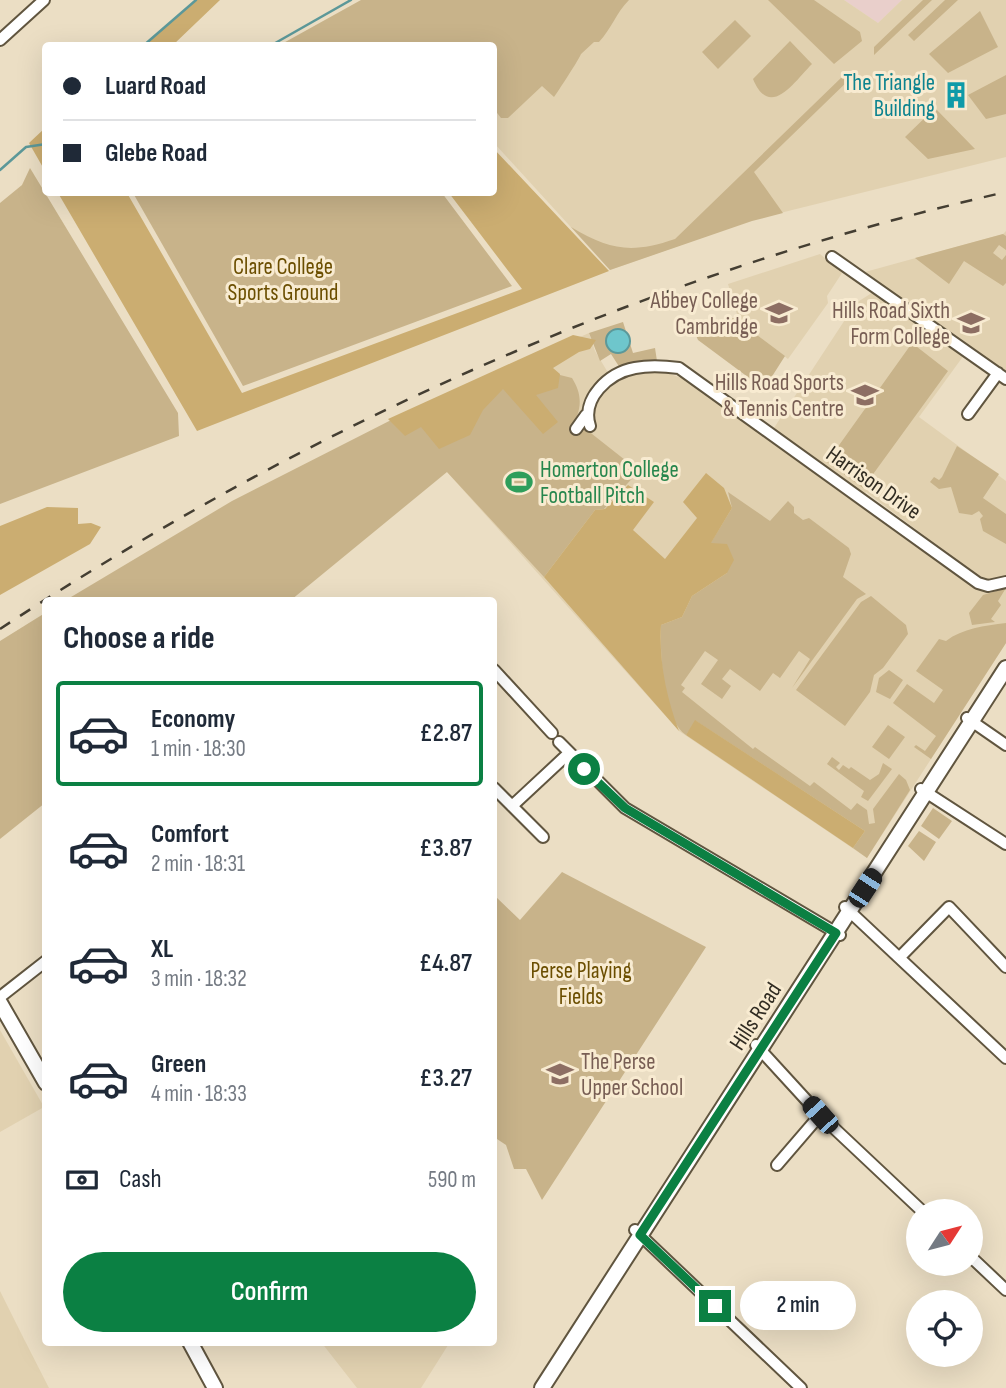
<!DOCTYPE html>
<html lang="en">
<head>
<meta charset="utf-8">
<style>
	:root { --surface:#fff; --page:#f2f2f3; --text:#1f2937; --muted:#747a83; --line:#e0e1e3; --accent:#0b8043 }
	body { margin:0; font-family:"Sofia Sans Condensed",sans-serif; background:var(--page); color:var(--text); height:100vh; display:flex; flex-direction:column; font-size:26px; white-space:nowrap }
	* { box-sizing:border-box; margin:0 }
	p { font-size:23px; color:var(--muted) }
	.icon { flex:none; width:38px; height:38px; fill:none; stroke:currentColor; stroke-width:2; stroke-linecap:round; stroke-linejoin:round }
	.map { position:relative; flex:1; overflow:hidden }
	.sheet { position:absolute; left:42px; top:597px; width:455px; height:749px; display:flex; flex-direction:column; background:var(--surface); border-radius:7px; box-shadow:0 7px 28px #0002 }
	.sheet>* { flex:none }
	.banner { position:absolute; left:42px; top:42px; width:455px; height:154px; border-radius:7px; box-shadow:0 7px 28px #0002; display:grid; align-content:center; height:154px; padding:0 21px; background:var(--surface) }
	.needle { width:46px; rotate:54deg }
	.tools { position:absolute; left:906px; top:1199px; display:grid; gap:14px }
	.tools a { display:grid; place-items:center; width:77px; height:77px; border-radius:50%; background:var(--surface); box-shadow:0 7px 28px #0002; font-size:35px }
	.end { position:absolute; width:32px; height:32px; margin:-16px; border:9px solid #0b8043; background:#fff; box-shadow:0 0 0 4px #fff }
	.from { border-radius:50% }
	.bubble { position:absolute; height:49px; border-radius:24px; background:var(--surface); box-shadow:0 7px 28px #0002; font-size:23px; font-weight:600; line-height:49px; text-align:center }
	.car { position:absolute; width:21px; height:42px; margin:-21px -10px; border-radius:9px; box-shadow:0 0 5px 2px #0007; background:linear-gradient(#222 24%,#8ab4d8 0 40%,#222 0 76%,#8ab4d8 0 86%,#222 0) }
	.banner b { display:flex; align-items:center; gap:24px; height:66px; font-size:26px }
	.banner b+b { border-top:2px solid var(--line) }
	.banner i { width:18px; height:18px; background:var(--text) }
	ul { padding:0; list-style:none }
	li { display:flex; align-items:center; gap:21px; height:105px; margin:0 14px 10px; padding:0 7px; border:4px solid transparent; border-radius:7px }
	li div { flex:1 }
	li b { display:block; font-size:26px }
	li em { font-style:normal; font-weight:600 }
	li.selected { border-color:var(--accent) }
	li>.icon { width:63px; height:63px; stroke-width:1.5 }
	h2 { padding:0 21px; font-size:32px; line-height:84px }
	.pay { display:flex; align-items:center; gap:18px; height:77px; padding:0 21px; font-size:26px }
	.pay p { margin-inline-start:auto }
	.primary-button { display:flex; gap:14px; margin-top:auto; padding:14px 21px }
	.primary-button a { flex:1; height:80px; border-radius:42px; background:var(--accent); color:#fff; font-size:28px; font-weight:600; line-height:80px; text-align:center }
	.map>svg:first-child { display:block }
</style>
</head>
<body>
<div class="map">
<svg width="1006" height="1388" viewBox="0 0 1006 1388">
	<rect width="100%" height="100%" fill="#ebdec4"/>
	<path fill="#e9cfcb" d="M844,0H902L878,23Z"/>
	<path fill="#e1d1b0" d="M377,0H844L878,23L902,0H1006V157L752,220L610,270L494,143V46Z
		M1006,231V373L865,272L1003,234Z
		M820,254L842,273L827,296L828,303L788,359L740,324L728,284Z
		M878,289L967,351L919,417L1006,481V577L989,581L978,576L866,492L861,498L770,434L856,303Z
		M589,333L595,351L613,381L629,372L656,369L687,380L913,545L922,547L972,584L987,592L1006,589V643L867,858L679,731L447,472L401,415Z
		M0,1030L44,1107L0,1132Z
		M0,1291L25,1341L49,1388H0Z
		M321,1342H450L421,1388H357Z"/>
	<path fill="#c8b38a" d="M361,0H629C616,13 612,28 599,42H594L581,54C580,58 557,93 554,97L542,86L508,118H501L494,109V46H278Z
		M768,0H814L860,32L862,41L834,64Z
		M923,0H932L874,55V47Z
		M945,0H958L914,41L908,35Z
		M980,11L998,47L948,73L929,54Z
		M735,20L751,36L718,69L702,52Z
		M790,41L812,64C794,82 770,120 753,79Z
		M844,75L853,76L754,172L783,213L752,221L610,270L571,227C610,250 631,254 675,239Z
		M1006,75V114L986,119L968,95Z
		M935,108L975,149L928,159L905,137Z
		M30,168L178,413L179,436L0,504V203L22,185Z
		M133,193H442L512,286L243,386Z
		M1003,234L1006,236V250L999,245L993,253L1002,260L1006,255V283L1003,286L964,261L949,284L915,258Z
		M734,318L785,356L764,389L698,340L694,331Z
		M623,322L633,353L655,348L657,361L633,363L620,368L611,354L600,361L589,333Z
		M912,343L948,371L863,488L827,462Z
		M552,373L572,378C584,397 581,412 570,430L574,434L579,430H587L639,471L604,509L595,510L544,577L447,472L291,600H66L232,501L401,415Z
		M957,446L999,474L983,498L1006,514V544L983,531L980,519L983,516L979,511L972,515L959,513L951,487L939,489L930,482L934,477L939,480L942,477Z
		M728,492L770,521L788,501L794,507V513L803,520L809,518L849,548L851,554L843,577L866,594L857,599L792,688L810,659L799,651L780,678L773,673L760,691L730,669L722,679L731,686L722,699L701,684L718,660L705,651L681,685L685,688L682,692L753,749L755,747L810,786L814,782L851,810L857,803L867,810L869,824L875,823L873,809L899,774L906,780L910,790L867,858L853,848L865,831L696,721L686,735C662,720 660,650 661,625L682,617L692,596L727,573L710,544L732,508Z
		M1006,588L998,601L1001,605L991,619L995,622L972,625L969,613L983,595Z
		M871,596L906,625L908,634L883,668L874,675L870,692L845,726L796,690L861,602Z
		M45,613V803L0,839V641Z
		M1006,623V643L931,759L914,747L916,745L925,751L936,736L893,703L907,684L934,703L943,690L916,671L939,639L946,641C963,628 984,626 1006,623Z
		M889,670L903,680L890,699L876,692L879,678Z
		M888,725L905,737L889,759L872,747Z
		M832,757L840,763L836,767L839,770L843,765L849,769L851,767L870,780L879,774L883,763L892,769L868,801L861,797L864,791L827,764Z
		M933,808L952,821L939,839L921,826Z
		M919,831L936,842L924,861L908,846Z
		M562,872L706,947L542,1200L526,1169H514L506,1145L494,1137V895L520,920Z"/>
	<path fill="#cbad71" d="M197,0H220L173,45H144Z
		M45,128V171L29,143Z
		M494,149L609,271L197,431L58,193H127L242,393L522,289L449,193L494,192Z
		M573,335L596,340L590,349L579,352L553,368L560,374L558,388L536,395L558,422L543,434L503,389L483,410L470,435L439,449L421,427L405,436L388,419Z
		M706,473L724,488L732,508L711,543L727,544L734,560L727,573L692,596L682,617L661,625C659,662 666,696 679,731L544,577L595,510L605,509L628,485L654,502L633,530L665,559L697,518L683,502Z
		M47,507L78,508V524L91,523L101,527L90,544L0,595V526Z
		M695,720L865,831L853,848L686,735Z"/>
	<path fill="#6ec6cc" stroke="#5c9899" stroke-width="2" d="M606 341a12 12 0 1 1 24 0a12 12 0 1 1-24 0Z"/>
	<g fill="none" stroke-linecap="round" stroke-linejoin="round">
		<path stroke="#5c9899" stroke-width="2.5" d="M143,46L196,0
			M270,46L351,0
			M45,144L46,128
			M0,170L26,147L46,144"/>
		<defs>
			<path id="minor" d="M0,40L44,0
				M832,257L1006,379
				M968,414L998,373
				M590,426C581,399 608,373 635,368C650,365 664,366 679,368L978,583L988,586L1006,582
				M576,429L586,415
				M494,670L552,733
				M967,718L1006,745
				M559,742L625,808L840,935
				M494,788L543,837
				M921,789L1006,844
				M512,806L569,753
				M845,907L1006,1058
				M900,957L949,907L1006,967
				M0,997L46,961
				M756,1045L820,1115L922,1211
				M777,1165L820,1115
				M635,1230L801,1388
				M971,1257L1006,1290"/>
			<path id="major" d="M0,1003L46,1083
				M190,1342L215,1388
				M542,1388L1006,668"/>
		</defs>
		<use href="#minor" stroke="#60553f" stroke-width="14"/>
		<use href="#major" stroke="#60553f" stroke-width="18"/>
		<use href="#minor" stroke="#fff" stroke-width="10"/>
		<use href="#major" stroke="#fff" stroke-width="14"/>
		<path stroke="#443e32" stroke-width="2.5" stroke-dasharray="12 12" stroke-linecap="butt" d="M0,629C308,426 646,274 1006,192"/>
	</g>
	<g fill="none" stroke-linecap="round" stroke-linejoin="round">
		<path stroke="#0b8043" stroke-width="9" d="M584,769L625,808L836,933L640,1235L715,1306"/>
	</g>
	<defs>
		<symbol id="building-bare" viewBox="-9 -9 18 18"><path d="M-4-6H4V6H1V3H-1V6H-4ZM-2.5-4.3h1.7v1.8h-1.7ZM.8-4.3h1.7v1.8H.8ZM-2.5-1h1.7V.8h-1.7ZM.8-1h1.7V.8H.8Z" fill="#0f9aa8" stroke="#f8ebd1" stroke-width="2.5" paint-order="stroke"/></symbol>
		<symbol id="school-bare" viewBox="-9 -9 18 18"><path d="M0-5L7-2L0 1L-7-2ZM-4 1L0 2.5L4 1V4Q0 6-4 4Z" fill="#8d6e63" stroke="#f8ebd1" stroke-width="2.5" paint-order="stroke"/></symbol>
		<symbol id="university-bare" viewBox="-9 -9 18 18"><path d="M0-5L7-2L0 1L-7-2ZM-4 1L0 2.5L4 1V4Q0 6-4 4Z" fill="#8d6e63" stroke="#f8ebd1" stroke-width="2.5" paint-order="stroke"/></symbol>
		<symbol id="stadium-bare" viewBox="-9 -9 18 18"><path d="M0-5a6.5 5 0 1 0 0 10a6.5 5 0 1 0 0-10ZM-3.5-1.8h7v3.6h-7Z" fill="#2e9e5b" stroke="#f8ebd1" stroke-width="2.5" paint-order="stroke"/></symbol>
	</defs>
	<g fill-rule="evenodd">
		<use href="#building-bare" x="937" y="76" width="38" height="38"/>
		<use href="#school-bare" x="760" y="294" width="38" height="38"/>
		<use href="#university-bare" x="952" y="304" width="38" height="38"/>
		<use href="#university-bare" x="846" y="376" width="38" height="38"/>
		<use href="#stadium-bare" x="500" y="463" width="38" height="38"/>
		<use href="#school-bare" x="541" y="1055" width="38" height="38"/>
	</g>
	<g text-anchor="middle" stroke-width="6" stroke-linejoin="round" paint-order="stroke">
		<g font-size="23" fill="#0d838f" stroke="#f8ebd1" text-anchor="end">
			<text x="935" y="90">The Triangle<tspan x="935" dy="26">Building</tspan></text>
		</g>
		<g font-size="23" fill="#6b4e00" stroke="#f8ebd1">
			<text x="283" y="274">Clare College<tspan x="283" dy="26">Sports Ground</tspan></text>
			<text x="581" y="978">Perse Playing<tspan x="581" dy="26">Fields</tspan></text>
		</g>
		<g font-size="23" fill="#785e54" stroke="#f8ebd1" text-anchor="end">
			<text x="758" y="308">Abbey College<tspan x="758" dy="26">Cambridge</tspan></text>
			<text x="950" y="318">Hills Road Sixth<tspan x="950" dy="26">Form College</tspan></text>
			<text x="844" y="390">Hills Road Sports<tspan x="844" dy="26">&amp; Tennis Centre</tspan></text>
			<text x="581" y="1069" text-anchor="start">The Perse<tspan x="581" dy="26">Upper School</tspan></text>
		</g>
		<g font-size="23" fill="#27864d" stroke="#f8ebd1" text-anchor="start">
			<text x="540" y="477">Homerton College<tspan x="540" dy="26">Football Pitch</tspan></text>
		</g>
		<g font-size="23" fill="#312c22" stroke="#f8ebd1">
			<text transform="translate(874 482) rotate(35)" y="8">Harrison Drive</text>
			<text transform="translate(755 1016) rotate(-57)" y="8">Hills Road</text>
		</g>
	</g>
</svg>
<div class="tools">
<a><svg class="needle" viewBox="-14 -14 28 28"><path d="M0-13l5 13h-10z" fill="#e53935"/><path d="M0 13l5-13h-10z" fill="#747a83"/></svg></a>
<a><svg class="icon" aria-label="locate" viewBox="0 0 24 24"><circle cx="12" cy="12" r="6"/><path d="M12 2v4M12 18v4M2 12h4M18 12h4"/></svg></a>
</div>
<i class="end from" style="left:584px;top:769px"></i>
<i class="end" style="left:715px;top:1306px"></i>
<div class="bubble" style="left:740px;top:1281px;width:116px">2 min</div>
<i class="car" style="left:865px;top:888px;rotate:33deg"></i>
<i class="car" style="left:820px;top:1115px;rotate:318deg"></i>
<div class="banner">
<b><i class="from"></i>Luard Road</b>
<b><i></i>Glebe Road</b>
</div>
<section class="sheet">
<h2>Choose a ride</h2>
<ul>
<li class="selected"><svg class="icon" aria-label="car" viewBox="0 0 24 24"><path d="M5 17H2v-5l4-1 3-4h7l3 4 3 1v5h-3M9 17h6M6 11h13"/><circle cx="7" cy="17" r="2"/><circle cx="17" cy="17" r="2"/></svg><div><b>Economy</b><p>1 min · 18:30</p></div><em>£2.87</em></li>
<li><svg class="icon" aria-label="car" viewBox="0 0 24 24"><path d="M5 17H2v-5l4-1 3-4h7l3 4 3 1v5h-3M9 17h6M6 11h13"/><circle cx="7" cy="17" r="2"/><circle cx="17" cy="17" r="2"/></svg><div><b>Comfort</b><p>2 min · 18:31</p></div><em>£3.87</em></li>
<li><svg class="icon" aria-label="car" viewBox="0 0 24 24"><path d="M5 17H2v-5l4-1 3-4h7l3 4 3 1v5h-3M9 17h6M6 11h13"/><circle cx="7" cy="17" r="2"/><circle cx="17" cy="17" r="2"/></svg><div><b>XL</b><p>3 min · 18:32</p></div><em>£4.87</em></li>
<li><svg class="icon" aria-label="car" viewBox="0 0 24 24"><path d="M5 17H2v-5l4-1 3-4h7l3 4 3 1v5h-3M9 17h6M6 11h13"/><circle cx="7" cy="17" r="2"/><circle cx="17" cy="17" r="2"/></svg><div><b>Green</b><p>4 min · 18:33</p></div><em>£3.27</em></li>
</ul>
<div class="pay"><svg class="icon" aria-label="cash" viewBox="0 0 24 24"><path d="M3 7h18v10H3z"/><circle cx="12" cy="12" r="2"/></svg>Cash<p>590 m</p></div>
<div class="primary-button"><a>Confirm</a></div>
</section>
</div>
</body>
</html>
